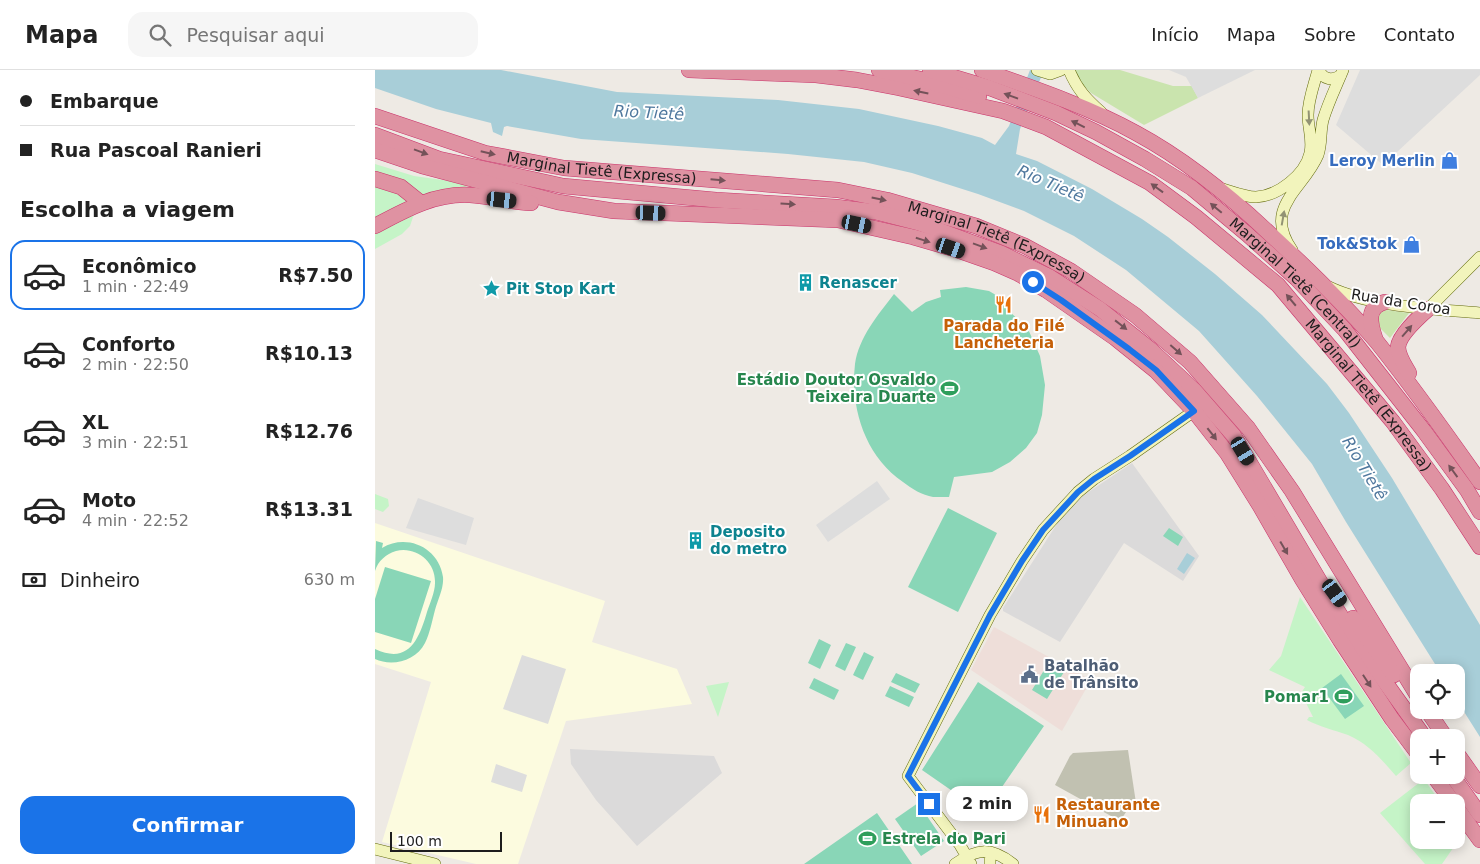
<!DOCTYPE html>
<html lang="pt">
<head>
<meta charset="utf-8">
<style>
	:root { --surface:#fff; --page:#f6f6f6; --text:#222; --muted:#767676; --line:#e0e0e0; --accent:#1a73e8 }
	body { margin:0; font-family:"DejaVu Sans",sans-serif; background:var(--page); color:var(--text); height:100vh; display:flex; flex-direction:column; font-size:19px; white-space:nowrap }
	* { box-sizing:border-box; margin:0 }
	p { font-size:16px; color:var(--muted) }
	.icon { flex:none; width:28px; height:28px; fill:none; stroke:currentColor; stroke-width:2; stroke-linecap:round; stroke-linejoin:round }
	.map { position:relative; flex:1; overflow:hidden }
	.sheet { display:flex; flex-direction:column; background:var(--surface); width:375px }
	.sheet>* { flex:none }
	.hud { display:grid; align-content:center; height:110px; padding:0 20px; background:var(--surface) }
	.tools { position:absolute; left:1035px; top:594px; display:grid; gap:10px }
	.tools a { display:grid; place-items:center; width:55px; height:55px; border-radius:10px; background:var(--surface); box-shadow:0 2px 12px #0003; font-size:25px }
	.scale { position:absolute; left:15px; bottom:12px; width:112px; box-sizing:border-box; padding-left:5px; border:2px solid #1d1d1d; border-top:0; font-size:14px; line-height:18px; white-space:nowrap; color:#1d1d1d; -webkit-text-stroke:4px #fff; paint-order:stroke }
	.end { position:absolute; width:22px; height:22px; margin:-11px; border:6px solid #1a73e8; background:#fff; box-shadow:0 0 0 2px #fff }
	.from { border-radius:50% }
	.bubble { position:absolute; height:35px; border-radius:15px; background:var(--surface); box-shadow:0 2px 12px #0003; font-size:16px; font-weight:700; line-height:35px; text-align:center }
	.car { position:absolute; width:15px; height:30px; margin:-15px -8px; border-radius:6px; box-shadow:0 0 4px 1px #0007; background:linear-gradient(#222 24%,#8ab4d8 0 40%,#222 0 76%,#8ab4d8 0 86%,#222 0) }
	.hud b { display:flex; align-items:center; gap:18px; height:48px; font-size:19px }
	.hud b+b { border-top:1px solid var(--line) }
	.hud i { width:12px; height:12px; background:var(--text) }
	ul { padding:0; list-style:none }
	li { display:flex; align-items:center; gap:15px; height:70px; margin:0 10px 8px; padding:0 10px; border:2px solid transparent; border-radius:15px }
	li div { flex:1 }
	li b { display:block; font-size:19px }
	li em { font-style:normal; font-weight:700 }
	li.current { border-color:var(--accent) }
	li>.icon { width:45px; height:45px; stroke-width:1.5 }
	h2 { padding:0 20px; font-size:22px; line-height:60px }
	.pay { display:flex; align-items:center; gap:12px; height:55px; padding:0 20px; font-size:19px }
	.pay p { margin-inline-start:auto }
	.action { display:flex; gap:10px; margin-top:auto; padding:10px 20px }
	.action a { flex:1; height:58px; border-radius:15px; background:var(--accent); color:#fff; font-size:20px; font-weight:700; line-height:58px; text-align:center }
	header { display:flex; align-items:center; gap:30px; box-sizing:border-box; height:70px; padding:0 25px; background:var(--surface); border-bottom:1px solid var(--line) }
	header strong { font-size:24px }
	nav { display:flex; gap:28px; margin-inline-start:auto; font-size:18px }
	.search { width:350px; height:45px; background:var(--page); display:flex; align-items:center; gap:12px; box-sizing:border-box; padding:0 18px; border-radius:15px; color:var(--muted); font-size:19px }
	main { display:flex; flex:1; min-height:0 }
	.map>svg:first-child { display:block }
</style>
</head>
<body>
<header>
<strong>Mapa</strong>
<div class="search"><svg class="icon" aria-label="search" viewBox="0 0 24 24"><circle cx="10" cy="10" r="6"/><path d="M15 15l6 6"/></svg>Pesquisar aqui</div>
<nav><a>Início</a><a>Mapa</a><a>Sobre</a><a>Contato</a></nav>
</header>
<main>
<section class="sheet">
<div class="hud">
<b><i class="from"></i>Embarque</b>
<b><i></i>Rua Pascoal Ranieri</b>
</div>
<h2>Escolha a viagem</h2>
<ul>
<li class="current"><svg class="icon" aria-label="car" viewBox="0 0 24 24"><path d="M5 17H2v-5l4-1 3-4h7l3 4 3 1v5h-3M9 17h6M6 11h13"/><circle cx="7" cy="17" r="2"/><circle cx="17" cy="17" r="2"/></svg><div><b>Econômico</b><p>1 min · 22:49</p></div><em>R$7.50</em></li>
<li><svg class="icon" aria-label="car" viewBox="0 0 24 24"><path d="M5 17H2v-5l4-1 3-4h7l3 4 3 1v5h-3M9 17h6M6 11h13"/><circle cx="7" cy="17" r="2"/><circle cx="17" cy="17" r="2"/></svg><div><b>Conforto</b><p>2 min · 22:50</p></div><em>R$10.13</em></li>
<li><svg class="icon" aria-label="car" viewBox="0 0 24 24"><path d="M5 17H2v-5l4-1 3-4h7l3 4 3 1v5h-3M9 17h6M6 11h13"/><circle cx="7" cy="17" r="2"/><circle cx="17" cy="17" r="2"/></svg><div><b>XL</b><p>3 min · 22:51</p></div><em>R$12.76</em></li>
<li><svg class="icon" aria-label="car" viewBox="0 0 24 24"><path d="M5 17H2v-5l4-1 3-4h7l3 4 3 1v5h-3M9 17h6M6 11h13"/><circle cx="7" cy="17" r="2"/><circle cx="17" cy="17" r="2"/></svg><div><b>Moto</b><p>4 min · 22:52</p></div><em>R$13.31</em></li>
</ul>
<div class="pay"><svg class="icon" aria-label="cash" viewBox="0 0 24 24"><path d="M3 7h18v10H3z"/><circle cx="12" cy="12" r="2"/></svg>Dinheiro<p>630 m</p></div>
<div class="action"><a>Confirmar</a></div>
</section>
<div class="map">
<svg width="1105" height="794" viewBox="0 0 1105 794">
	<rect width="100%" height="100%" fill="#eeeae4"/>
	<path fill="#dbdada" d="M757,393L824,486L808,511L749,473L685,572L628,541V538L687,446L700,431Z
		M195,679L339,686L347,703L262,776L221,730L196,694Z"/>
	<path fill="#fcfbdf" d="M0,453L230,531L217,572L302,599L317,634L191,651L143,794H101L7,772L56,612L0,594Z"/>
	<path fill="#eeded9" d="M619,557L716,610L687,661L596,600Z"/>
	<path fill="#c1c1b1" d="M753,680L761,733L755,736L745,751L680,715L695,686L698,683Z"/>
	<path fill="#cae4ae" d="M699,0H745L798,16H817L823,28L769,55L716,23L706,13Z
		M1011,240L1034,243L1015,268L1003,256V241Z"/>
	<path fill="#c5f4c7" d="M0,94L39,106L75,111L93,116L87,118H73L45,126L35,156L27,164L0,179Z
		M0,424L13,429L14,436L8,442L0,439Z
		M925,527L1036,693L1021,706C1007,690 994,674 973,665C959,660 945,657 932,650L934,647H938L926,623L930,617L894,600L906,586Z
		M354,612L343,647L331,616Z
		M1049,709L1065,732H1044V770H1081V756L1085,761V768L1067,794H1050L1005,743Z"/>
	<path fill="#89d6b7" d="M591,217L614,221L633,232L629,236L653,259L665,286L670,315L667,345L662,363L651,378L635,392L617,402L579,407L574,427C569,427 563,427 558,427C547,425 537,419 528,412C490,386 475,338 480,294C484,267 503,245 519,224L537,242L551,232L566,227L565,220Z
		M573,438L622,463L583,542L533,517Z
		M794,458L808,467L803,476L788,466Z
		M1,471L8,473L7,478C31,463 64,477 68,507C69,518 63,529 60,540C57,551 55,563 50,573C41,591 17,597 0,589V579C34,595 44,569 52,542C55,533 60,522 60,513C61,492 41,476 21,481C11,484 3,491 0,501Z
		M10,497L56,511L36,573L0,562V529Z
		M444,569L456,575L445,599L433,593Z
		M471,573L481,577L470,601L460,596Z
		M489,582L499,587L488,610L478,605Z
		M674,592L689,602L672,629L657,620Z
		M521,603L545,614L540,623L516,612Z
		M966,604L989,636L970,649L947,618Z
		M439,608L464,620L459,630L434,618Z
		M603,612L669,656L609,743L547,700Z
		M515,616L539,627L534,637L510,626Z
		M543,733L569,771L546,786L520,749Z
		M502,743L537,794H429Z"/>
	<path fill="#ddd" d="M794,0H880L823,28L811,7Z
		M985,0H1105V5L1008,95L961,55Z
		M502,411L515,429L453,472L441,455Z
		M43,428L99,448L91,475L31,458Z
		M147,585L191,599L173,654L128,639Z
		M121,694L152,705L147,722L116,712Z"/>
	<path fill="#a8ced8" d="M0,0H126L242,22L403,30L484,39L563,56L607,68L620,75L634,56L655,0H669L645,59L641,84L662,91L717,119L767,149L793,167L840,204L887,245L952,314L974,343L1017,408L1105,555V667L1081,629V602H1065L971,452L937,394L882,326L824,261L751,200L699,166L649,141L603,124L537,103L489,92L413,84L206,69L132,56L129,57L127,66L118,62L116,53L61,39L0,18Z
		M812,483L820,488L809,504L802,499Z"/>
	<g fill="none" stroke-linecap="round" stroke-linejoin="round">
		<defs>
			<path id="secondary" d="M662,0L675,4L686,0
				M694,0C702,19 711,29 726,42
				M944,0C948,10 958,11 966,5
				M848,119C858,122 870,127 881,127C903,126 930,105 935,83C938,70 933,58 933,45C933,30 939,15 943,0
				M917,180C887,137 929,119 943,85C947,74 945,62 948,50C953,33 961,17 968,0
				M954,217C996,237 1059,239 1105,243
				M1053,239L1105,187
				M0,779L60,794
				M580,794C602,778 616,777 638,794
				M596,794L585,775L533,706L615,545L647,491L668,460L703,422L719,409L755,386L819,341
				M615,794V782"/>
			<g id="highway">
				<path id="s1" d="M314,0L441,5L482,10L524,18L628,41L671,57L775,113L821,147L903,215L1018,352L1067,419L1105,477"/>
				<path d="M504,0L545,9L604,26"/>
				<path id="s2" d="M555,0L615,18L681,43L721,62L770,89L817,118L872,164L922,209L970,260L1049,361L1092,420L1105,442"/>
				<path d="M607,0C658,18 714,37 761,63C811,90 855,126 896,165C933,199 969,234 1002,272C1038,317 1072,365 1105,412"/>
				<path id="s3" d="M0,46L110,83L189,98L463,120L512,130L601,156L650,176L696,201L760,245L815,292L873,358L917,421L1044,628"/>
				<path d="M0,65L64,89L188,116L341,130L461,137L501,142L544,153L626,183L675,207L725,239L775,279L819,320L859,366L957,532L990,584L1050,668"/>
				<path d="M0,80L47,96L183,132L239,141L463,150L538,167L576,178L619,193L644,204L671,220L740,268L781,301L819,341L852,383L885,436L927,509L965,570L1017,649L1044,685"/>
				<path d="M0,109L26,117L46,133"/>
				<path d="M0,156C30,140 60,123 95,125C115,126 135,132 156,133"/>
				<path d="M1000,268C995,253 991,237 1010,232"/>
				<path d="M1034,303C1030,296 1023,286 1023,277C1024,265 1044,247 1053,239"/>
				<path d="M978,548L1019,605"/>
				<path d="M1052,640L1071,668"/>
				<path d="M1081,682L1105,716"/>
				<path d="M1058,705L1078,732"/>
				<path d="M1077,705L1105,745"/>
				<path d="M1081,737L1105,770"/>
			</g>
		</defs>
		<use href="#secondary" stroke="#636b0e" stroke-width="12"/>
		<use href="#highway" stroke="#ca336a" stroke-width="16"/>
		<use href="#secondary" stroke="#f2f4bc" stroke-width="11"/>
		<use href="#highway" stroke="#df92a2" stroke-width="15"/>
	</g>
	<defs><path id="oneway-solid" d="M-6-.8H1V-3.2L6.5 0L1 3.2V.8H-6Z" transform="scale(1.25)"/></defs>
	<g fill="#745259">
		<use href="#oneway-solid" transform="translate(546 22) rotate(-168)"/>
		<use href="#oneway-solid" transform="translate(636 26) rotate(-160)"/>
		<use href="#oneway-solid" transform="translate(703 54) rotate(-154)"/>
		<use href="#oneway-solid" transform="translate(46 82) rotate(20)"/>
		<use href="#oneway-solid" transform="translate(113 83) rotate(13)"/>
		<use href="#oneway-solid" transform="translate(343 110) rotate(5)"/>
		<use href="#oneway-solid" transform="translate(782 118) rotate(-144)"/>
		<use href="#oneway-solid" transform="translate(504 129) rotate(12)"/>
		<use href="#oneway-solid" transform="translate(413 134) rotate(4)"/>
		<use href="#oneway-solid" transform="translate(841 138) rotate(-140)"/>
		<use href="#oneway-solid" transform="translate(548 170) rotate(17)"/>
		<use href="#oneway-solid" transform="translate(605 176) rotate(20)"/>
		<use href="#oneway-solid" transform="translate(916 230) rotate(-130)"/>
		<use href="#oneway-solid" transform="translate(746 255) rotate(38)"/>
		<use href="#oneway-solid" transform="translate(1032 261) rotate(-49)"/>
		<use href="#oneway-solid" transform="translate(801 280) rotate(41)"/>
		<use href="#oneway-solid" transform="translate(837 364) rotate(52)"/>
		<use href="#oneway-solid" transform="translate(1078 401) rotate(-126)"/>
		<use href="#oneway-solid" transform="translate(909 478) rotate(60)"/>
		<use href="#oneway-solid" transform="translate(992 611) rotate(57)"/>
	</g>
	<g fill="#929374">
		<use href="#oneway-solid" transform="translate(934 48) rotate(87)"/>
		<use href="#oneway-solid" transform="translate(908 148) rotate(-80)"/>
	</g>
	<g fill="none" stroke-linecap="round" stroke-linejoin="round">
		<path stroke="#1a73e8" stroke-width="6" d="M554,734L533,706L615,545L647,491L668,460L703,422L719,409L755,386L819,341L781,300L754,279L686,230L658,212"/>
	</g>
	<defs>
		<symbol id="shop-bare" viewBox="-9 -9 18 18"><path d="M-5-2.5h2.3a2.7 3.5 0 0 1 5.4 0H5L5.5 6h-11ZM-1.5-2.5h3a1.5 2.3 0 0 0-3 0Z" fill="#3f7fe0" stroke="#fff" stroke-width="2.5" paint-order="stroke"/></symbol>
		<symbol id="building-bare" viewBox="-9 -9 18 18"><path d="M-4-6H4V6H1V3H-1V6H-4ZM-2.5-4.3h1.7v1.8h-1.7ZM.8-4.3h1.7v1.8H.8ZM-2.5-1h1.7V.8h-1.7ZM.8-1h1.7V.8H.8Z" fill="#0f9aa8" stroke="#fff" stroke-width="2.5" paint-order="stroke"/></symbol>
		<symbol id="sight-bare" viewBox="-9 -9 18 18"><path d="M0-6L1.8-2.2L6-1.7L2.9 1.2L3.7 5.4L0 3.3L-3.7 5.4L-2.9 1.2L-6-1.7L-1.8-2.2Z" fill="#0f9aa8" stroke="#fff" stroke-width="2.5" paint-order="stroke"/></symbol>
		<symbol id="restaurant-bare" viewBox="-9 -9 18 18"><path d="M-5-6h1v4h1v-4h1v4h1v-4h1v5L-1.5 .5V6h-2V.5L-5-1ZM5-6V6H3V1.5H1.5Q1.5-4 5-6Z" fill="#e8710a" stroke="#fff" stroke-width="2.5" paint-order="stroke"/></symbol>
		<symbol id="stadium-bare" viewBox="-9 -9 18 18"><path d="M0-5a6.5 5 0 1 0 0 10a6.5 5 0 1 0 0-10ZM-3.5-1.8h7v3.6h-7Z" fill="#2e9e5b" stroke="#fff" stroke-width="2.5" paint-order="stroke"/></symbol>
		<symbol id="civic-bare" viewBox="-9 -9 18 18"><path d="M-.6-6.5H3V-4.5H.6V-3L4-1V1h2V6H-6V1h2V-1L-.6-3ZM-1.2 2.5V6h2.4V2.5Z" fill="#5c6f8a" stroke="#fff" stroke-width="2.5" paint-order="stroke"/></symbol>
	</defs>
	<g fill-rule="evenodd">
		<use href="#shop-bare" x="1062" y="78" width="25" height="25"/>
		<use href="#shop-bare" x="1024" y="162" width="25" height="25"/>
		<use href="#building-bare" x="418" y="200" width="25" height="25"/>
		<use href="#sight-bare" x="104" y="206" width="25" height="25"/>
		<use href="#restaurant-bare" x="616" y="222" width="25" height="25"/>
		<use href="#stadium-bare" x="562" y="306" width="25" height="25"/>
		<use href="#building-bare" x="308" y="458" width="25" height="25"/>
		<use href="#civic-bare" x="642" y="592" width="25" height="25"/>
		<use href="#stadium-bare" x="956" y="614" width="25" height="25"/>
		<use href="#restaurant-bare" x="654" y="732" width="25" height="25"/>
		<use href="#stadium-bare" x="480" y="756" width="25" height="25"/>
	</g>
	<g text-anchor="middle" stroke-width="4" stroke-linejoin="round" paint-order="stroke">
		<g font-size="15" font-weight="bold" fill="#366cbe" stroke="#fff" text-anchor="end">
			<text x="1060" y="96">Leroy Merlin</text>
			<text x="1022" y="179">Tok&amp;Stok</text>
		</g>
		<g font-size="15" fill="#1d1d1d" stroke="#fff">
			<text dy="5" stroke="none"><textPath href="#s3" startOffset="234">Marginal Tietê (Expressa)</textPath></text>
			<text dy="5" stroke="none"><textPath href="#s3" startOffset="639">Marginal Tietê (Expressa)</textPath></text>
			<text dy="5" stroke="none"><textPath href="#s2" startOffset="429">Marginal Tietê (Central)</textPath></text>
			<text transform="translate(1026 232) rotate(9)" y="5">Rua da Coroa</text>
			<text dy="5" stroke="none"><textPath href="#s1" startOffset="788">Marginal Tietê (Expressa)</textPath></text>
		</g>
		<g font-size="15" font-weight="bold" fill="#0d838f" stroke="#fff" text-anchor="start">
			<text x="444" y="218">Renascer</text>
			<text x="131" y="224">Pit Stop Kart</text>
			<text x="335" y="467">Deposito<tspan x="335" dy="17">do metro</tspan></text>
		</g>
		<g font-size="15" font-weight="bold" fill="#c56008" stroke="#fff">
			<text x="629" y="261">Parada do Filé<tspan x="629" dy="17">Lancheteria</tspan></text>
			<text x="681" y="740" text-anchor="start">Restaurante<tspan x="681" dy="17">Minuano</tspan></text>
		</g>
		<g font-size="15" font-weight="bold" fill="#27864d" stroke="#fff" text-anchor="end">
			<text x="561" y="315">Estádio Doutor Osvaldo<tspan x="561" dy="17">Teixeira Duarte</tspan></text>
			<text x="954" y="632">Pomar1</text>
			<text x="507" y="774" text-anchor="start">Estrela do Pari</text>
		</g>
		<g font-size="15" font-weight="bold" fill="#4e5e75" stroke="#fff" text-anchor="start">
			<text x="669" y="601">Batalhão<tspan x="669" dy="17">de Trânsito</tspan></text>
		</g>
		<g font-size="16" font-style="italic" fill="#4f789e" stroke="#fff">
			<text transform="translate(274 42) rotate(3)" y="6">Rio Tietê</text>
			<text transform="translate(676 113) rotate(23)" y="6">Rio Tietê</text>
			<text transform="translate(990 398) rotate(59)" y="6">Rio Tietê</text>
		</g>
	</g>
</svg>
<div class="tools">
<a><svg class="icon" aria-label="locate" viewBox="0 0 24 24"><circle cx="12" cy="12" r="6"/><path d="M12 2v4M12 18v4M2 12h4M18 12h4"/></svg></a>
<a>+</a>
<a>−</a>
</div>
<div class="scale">100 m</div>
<i class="end from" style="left:658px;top:212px"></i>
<i class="end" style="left:554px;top:734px"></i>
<div class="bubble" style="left:571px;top:716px;width:82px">2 min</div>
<i class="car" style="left:127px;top:130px;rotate:96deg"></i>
<i class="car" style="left:276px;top:143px;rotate:92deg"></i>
<i class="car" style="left:482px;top:154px;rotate:102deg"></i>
<i class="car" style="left:576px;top:178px;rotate:109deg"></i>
<i class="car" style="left:868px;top:381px;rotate:149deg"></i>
<i class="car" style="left:960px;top:523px;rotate:144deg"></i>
</div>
</main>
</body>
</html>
